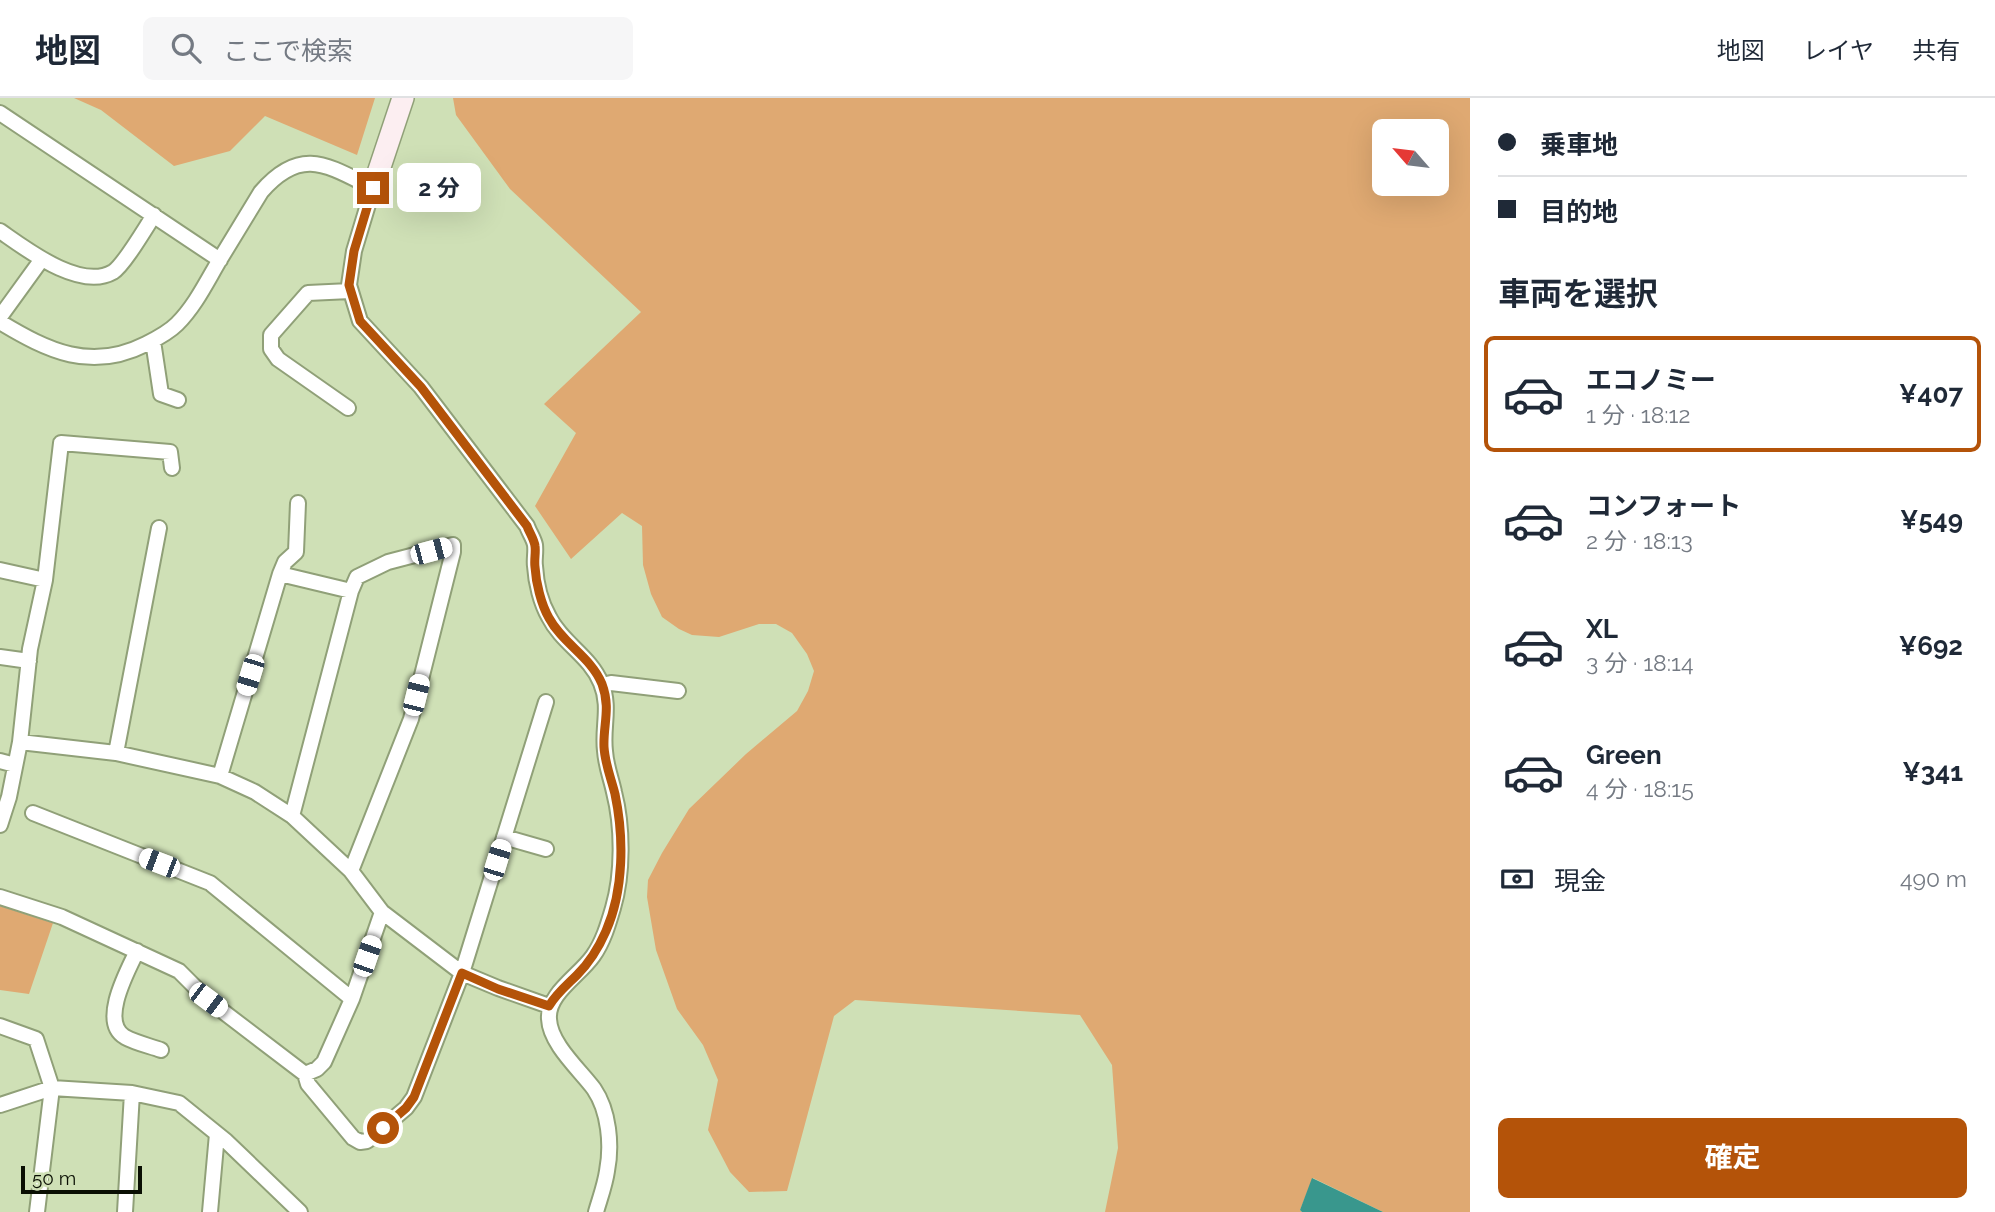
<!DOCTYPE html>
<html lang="ja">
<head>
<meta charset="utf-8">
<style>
	:root { --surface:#fff; --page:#f6f6f7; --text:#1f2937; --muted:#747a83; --line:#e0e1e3; --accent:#b45309 }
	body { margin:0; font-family:Raleway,"Noto Sans JP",sans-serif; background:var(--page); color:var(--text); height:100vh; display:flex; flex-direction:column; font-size:26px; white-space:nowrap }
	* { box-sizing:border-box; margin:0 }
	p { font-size:23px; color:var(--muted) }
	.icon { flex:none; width:38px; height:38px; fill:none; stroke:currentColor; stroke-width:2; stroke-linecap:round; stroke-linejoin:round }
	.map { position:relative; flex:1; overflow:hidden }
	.sheet { display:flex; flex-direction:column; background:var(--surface); width:525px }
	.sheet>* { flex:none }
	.guide { display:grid; align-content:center; height:154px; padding:0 28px; background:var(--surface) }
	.needle { width:46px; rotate:298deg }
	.fabs { position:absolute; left:1372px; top:21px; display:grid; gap:14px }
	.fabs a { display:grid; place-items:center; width:77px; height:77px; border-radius:10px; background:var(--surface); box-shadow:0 7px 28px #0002; font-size:35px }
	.scale { position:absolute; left:21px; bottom:18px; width:121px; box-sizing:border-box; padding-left:7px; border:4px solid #0a0f03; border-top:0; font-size:19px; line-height:24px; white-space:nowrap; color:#0a0f03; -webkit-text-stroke:5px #cfe0b6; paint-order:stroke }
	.end { position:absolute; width:32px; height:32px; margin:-16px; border:9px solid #b45309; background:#fff; box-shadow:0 0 0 4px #fff }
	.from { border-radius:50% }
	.bubble { position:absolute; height:49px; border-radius:10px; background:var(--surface); box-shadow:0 7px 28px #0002; font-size:23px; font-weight:700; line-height:49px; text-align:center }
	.car { position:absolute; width:21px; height:42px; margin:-21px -10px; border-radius:9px; box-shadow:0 0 5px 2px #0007; background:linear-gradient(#fff 24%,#345 0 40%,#fff 0 76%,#345 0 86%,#fff 0) }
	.guide b { display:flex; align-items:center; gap:24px; height:66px; font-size:26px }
	.guide b+b { border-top:2px solid var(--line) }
	.guide i { width:18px; height:18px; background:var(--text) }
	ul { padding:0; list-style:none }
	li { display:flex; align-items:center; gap:21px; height:116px; margin:0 14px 10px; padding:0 14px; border:4px solid transparent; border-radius:10px }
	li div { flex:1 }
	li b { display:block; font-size:26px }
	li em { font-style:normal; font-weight:700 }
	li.current { border-color:var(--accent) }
	li>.icon { width:63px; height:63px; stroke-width:1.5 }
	h2 { padding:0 28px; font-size:32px; line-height:84px }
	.pay { display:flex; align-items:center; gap:18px; height:77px; padding:0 28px; font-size:26px }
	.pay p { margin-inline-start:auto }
	.primary-button { display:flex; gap:14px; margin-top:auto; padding:14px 28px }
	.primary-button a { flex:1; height:80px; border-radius:10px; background:var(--accent); color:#fff; font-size:28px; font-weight:700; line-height:80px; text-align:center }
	header { display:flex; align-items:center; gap:42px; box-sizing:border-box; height:98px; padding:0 35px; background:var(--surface); border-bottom:2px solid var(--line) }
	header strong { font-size:33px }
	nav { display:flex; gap:38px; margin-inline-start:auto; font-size:24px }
	.search { width:490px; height:63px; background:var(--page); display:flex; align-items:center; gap:18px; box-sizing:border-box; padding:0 24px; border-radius:10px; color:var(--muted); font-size:26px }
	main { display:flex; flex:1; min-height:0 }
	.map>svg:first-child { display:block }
</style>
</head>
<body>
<header>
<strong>地図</strong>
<div class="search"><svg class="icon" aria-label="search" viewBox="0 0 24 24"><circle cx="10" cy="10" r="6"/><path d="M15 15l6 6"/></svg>ここで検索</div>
<nav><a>地図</a><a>レイヤ</a><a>共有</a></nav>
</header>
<main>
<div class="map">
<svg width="1470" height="1114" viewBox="0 0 1470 1114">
	<rect width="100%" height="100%" fill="#cfe0b6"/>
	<path fill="#dfa972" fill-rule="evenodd" d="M74,0H375L357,57L265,18L230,53L174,68L101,12Z
		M453,0H1470V1114H1383L1313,1080L1300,1112L1302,1114H1105L1118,1050L1112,967L1080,917L855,902L834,918L787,1093L749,1094L730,1074L708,1032L718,982L703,947L677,911L656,852L647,799L648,782L662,755L689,711L746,656L797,613L808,593L814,573L807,556L792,535L776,526H759L719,539L692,537L679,531L662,519L651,496L643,467L642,428L622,415L571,461L535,408L576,335L544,306L641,214L510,91L456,17ZM1384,33H1437V86H1384Z
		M0,808L53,825L29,896L0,892Z"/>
	<path fill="#39978d" d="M1312,1080L1383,1114H1302L1300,1112Z"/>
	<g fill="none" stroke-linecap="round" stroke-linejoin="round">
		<defs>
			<path id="street" d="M0,15L220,162
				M0,133C26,151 80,193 113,174C124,167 146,129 154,117
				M0,219L42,161
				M0,224C48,253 91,274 146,246C156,241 169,234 177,226C195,208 206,185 219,163C233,140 247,117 261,94C301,48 327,67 373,90L354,153L349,187L360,223L421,289L527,428C529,434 534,441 535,447C536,454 534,462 535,468C536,485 541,505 549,519C562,545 590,558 601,585C611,609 602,629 605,653C606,668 611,680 614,694C623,729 623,776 613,810C608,827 603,844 593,858C579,878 547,896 549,921C550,946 580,972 594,991C609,1013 612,1047 607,1073C605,1087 600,1100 596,1114
				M153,243L161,296L178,302
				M348,310L278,261L271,251V237L308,195L350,193
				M0,472L45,482
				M280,476L285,464L296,454L298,405
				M0,559L29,563
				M602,587L611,585L678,593
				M20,644L116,655L220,678L255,694L292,718L351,773L382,814L462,875L498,890L549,908
				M116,655L159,430
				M0,663L15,667
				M220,678L280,476L351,493
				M33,715L210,785L352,901
				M292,718L351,493L357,479L388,464L453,447V454L411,621L351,773
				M0,727L9,699L20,644L30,551L45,482L61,345L170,354L172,370
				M504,739L546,751
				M0,799L62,819L179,873L208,902L305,976L317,971L324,964L352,901L382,814
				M137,853C128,872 99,924 125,939C136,945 150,948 161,952
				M0,928L36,941L52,990L37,1114
				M305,976L308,986L353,1040L360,1044L367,1043L406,1010L414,999L462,875L546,604
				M0,1007L52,990L132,995L179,1005L226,1043L300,1114
				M125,1114L132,995
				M210,1114L217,1036"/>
			<path id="secondary" d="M373,90L403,0"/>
		</defs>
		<use href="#street" stroke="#90a078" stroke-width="18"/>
		<use href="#secondary" stroke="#90a078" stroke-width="24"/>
		<use href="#street" stroke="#fff" stroke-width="14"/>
		<use href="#secondary" stroke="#fceef1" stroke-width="21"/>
	</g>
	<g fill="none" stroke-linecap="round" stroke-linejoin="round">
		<path stroke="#b45309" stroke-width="9" d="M373,90L354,153L349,187L360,223L421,289L527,428C529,434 534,441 535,448C536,454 534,462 535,469C536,485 541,506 549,520C563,546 591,559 602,586C611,610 603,627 604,649C605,666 611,680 615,696C624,739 624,792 606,833C599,849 590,864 577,877C567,887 556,896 549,908L498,891L462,875L414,999L406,1010L383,1030"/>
	</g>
</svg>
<div class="fabs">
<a><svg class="needle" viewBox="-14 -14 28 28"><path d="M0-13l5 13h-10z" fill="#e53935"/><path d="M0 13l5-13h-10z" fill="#747a83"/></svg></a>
</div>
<div class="scale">50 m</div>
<i class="end from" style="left:383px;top:1030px"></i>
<i class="end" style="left:373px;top:90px"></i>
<div class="bubble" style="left:397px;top:65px;width:84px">2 分</div>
<i class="car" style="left:431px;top:453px;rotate:75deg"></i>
<i class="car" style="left:250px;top:577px;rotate:197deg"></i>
<i class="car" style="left:416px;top:597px;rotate:14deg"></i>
<i class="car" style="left:497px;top:762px;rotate:17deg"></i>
<i class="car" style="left:159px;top:765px;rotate:291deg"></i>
<i class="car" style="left:367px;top:858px;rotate:19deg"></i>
<i class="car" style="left:208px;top:902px;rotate:127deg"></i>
</div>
<section class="sheet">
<div class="guide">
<b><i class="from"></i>乗車地</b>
<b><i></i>目的地</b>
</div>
<h2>車両を選択</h2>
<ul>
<li class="current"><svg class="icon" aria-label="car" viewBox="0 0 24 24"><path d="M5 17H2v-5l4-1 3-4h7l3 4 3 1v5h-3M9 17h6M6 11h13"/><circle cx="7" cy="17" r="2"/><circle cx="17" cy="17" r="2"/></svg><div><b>エコノミー</b><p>1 分 · 18:12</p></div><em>¥407</em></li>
<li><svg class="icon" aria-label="car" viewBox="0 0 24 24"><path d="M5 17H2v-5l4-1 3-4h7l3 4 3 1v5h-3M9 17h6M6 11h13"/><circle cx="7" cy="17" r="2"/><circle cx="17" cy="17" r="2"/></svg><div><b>コンフォート</b><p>2 分 · 18:13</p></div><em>¥549</em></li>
<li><svg class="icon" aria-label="car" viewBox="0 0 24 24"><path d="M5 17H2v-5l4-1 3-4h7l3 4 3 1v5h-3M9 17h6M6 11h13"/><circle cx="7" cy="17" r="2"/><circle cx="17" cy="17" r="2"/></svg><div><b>XL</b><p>3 分 · 18:14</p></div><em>¥692</em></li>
<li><svg class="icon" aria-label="car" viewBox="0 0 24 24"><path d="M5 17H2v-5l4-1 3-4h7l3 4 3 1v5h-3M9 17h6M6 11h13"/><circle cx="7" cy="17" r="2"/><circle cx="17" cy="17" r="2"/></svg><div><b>Green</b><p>4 分 · 18:15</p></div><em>¥341</em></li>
</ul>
<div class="pay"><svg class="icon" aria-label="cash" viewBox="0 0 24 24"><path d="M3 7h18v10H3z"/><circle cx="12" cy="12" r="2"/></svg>現金<p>490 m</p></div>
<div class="primary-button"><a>確定</a></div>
</section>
</main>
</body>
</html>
